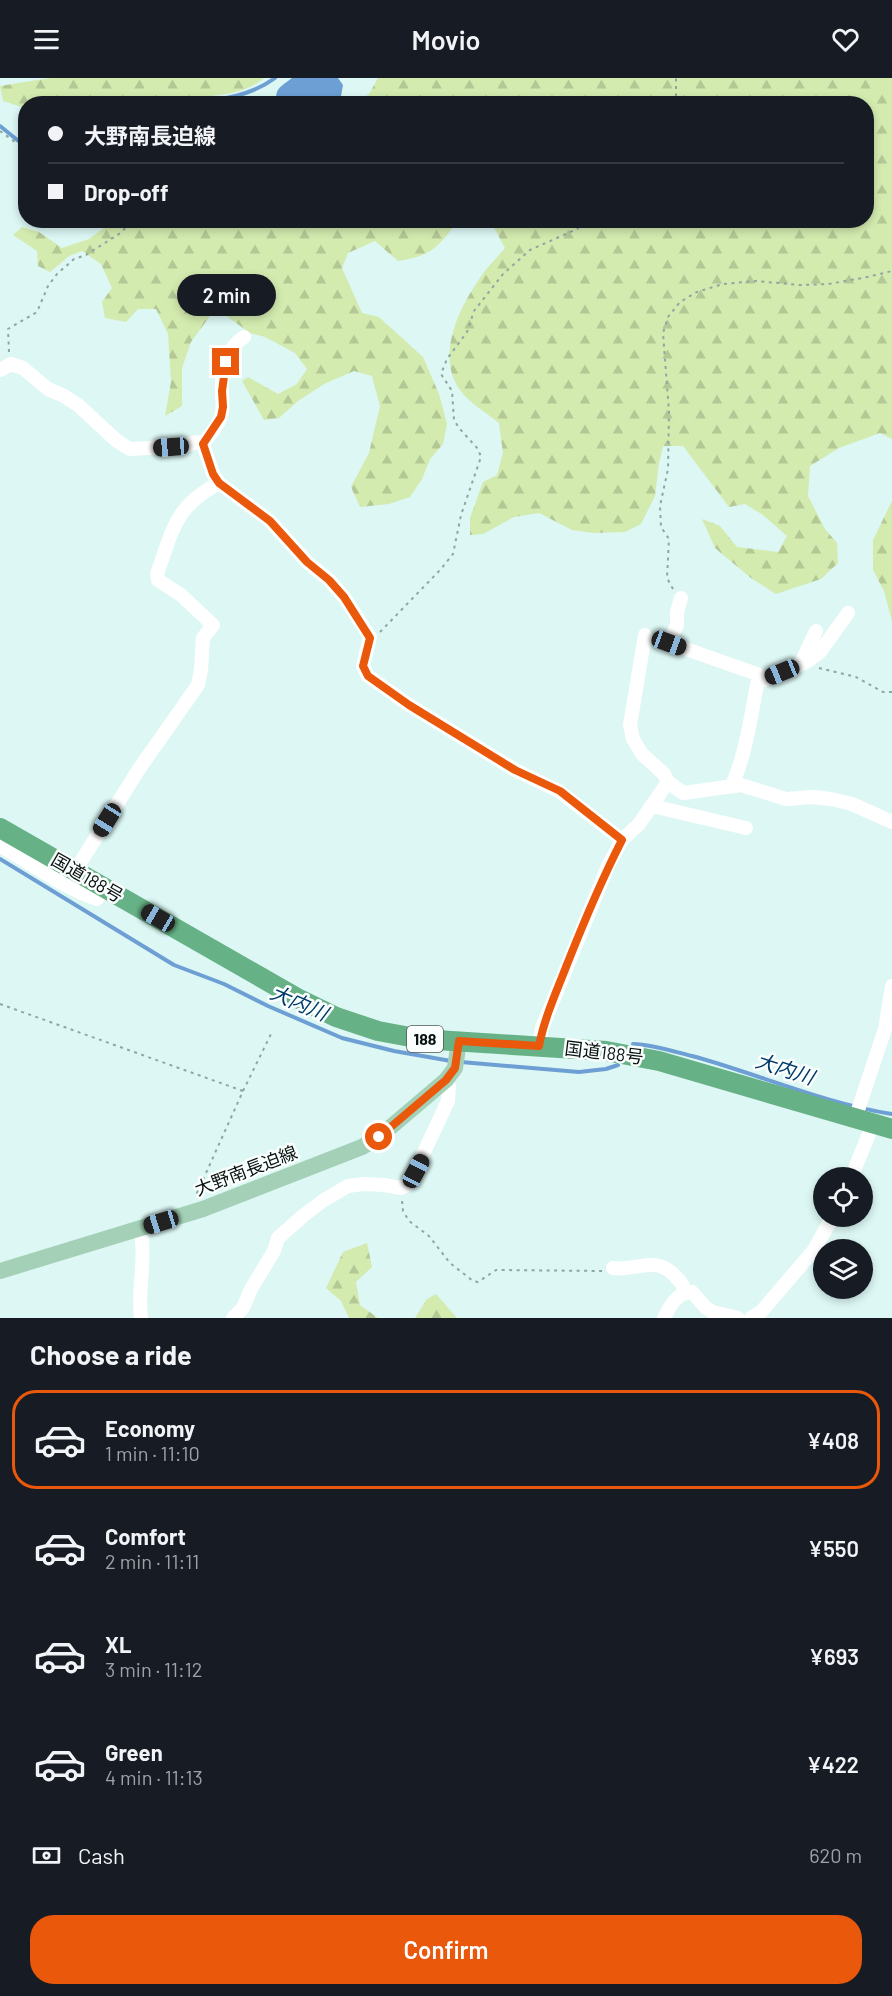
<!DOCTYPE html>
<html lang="en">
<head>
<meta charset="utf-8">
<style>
	:root { --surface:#171b24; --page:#242831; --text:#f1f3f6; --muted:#9ea1a6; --line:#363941; --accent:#ea580c }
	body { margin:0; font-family:Barlow,"Noto Sans JP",sans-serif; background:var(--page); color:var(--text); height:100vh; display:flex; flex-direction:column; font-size:22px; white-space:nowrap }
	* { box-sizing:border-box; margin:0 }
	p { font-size:20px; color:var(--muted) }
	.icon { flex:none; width:33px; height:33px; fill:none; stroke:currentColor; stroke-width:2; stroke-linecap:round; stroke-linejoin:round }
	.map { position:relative; height:1240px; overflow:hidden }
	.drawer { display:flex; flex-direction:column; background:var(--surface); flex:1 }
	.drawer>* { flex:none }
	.banner { position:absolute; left:18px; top:18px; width:856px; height:132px; border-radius:24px; box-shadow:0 3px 9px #0003; display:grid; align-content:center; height:132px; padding:0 30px; background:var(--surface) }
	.tools { position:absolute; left:813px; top:1089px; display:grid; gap:12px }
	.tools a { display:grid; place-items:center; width:60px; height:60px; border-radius:50%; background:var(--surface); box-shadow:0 3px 9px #0003; font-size:30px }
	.end { position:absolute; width:27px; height:27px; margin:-14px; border:8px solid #ea580c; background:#fff; box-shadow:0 0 0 3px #fff }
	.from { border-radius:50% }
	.bubble { position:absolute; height:42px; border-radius:21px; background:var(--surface); box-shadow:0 3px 9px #0003; font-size:20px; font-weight:600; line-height:42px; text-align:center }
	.car { position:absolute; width:18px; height:36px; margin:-18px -9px; border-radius:8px; box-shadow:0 0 4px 2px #0007; background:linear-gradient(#222 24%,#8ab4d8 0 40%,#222 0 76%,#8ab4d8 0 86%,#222 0) }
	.banner b { display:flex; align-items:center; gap:21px; height:57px; font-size:22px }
	.banner b+b { border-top:2px solid var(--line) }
	.banner i { width:15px; height:15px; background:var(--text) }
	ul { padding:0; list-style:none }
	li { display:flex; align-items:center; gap:18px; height:99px; margin:0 12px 9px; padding:0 18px; border:3px solid transparent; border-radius:24px }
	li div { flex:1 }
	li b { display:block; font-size:22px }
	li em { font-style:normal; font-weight:600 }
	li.on { border-color:var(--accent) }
	li>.icon { width:54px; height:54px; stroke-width:1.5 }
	h2 { padding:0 30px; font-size:27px; line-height:72px }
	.pay { display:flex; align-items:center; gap:15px; height:66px; padding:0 30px; font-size:22px }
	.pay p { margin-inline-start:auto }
	.action { display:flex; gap:12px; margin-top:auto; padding:12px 30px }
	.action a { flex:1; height:69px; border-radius:24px; background:var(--accent); color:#fff; font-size:24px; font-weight:600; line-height:69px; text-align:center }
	header { display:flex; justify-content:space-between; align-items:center; height:78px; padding:0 30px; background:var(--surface); font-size:27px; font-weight:600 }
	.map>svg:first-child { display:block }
</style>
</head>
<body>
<header><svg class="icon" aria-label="menu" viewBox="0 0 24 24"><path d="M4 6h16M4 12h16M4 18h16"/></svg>Movio<svg class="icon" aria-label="heart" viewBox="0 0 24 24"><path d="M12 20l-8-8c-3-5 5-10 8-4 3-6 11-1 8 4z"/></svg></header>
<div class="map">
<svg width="892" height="1240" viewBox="0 0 892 1240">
	<defs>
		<pattern id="forest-firs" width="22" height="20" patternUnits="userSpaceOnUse" patternTransform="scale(1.5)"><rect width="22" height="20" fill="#d3ebaf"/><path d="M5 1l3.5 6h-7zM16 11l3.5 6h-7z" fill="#b4c896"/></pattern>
	</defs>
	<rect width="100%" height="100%" fill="#dcf7f4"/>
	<path fill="url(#forest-firs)" d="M50,0H264C237,23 189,16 155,25L26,26L25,30L3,23L0,8Z
		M378,0H892V361L880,355L839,370L810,388L808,418L825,451L837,465L838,485L821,501L776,516L751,500L715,470L702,441L720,448L737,469L778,474L787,458L763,437L745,426L729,429L683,368H663L659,385L655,418L641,446L625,454L593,455L572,452L539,435L514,439L483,456L470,457V440L483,404L497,397L503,375L499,345C487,335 469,325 460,312C436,279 458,232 478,203C485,191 496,181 505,170L492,146L480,143L867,142V26L357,25L369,16Z
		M113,143H457C439,170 430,178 398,183L375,163L348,175L342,190L362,235L379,239L423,279L439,316L447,346L443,366L430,381L422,401L410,419L389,426L360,429L351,409L369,375L380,328L372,298L354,293L324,306L298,323L279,340L264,342L242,303L248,299L278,316L297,306L307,291L295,275L265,259L250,255L225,237L210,238L191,264L182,290V328L165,338L171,304L168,256L156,231H138L126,244L105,240L102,224L112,210L101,186L82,173L69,178L50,194L38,188L37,173L13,157L22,149L39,154L62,170L89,161Z
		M892,423V543L884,513L873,492V462Z
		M367,1165L372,1189L356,1204L360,1227L378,1240H349L341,1223L326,1210L343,1174Z
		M436,1216L457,1240H415L427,1221Z"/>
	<path fill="#6d9fd4" d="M292,0H338L343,7L340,24L277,25C274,10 281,9 292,0Z"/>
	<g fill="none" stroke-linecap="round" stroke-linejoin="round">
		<path stroke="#6d9fd4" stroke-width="4" d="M180,26C213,22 247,21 275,0
			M0,48L21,65H26
			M0,781L174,887L224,906L268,928L342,960L394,973L451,983
			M633,966C655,967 675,974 696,979C760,997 827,1026 892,1036
			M461,984L579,994L606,991L618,987"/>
		<path stroke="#91a5a3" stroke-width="2" stroke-dasharray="3 4.5" stroke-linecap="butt" d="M223,26L250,21L257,26
			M676,26V0
			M0,53L22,69L26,70
			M9,274L8,251L37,234L48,208L57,196L74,181L86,177L122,154L131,142
			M673,511L667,500L669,461L661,449L660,428L668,391L669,334L663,255L668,239L680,224L697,214L723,206L756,203L800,207L828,206L863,200L892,193
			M380,554L441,491L453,476L461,437L481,379L478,371L459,350L454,342L452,313L441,296L447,281L467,254L474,233L503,196L530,172L577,151L588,142
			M819,590L856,599L883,614H892
			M0,926L243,1013L197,1115L198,1117
			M243,1013L271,956
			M402,1123L403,1133L409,1143L429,1158L450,1185L473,1203L478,1204L496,1192L602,1193"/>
		<path stroke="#fff" stroke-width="14" d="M0,292L11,286L23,290L48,311L64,318L78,327L117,363L130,371L185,368L197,364L203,366L213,396L219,405L270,443L307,484L329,502L344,519L370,559L363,588L368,598L409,627L515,692L559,713L622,762
			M203,366C209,357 218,349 221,338C224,330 222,323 222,315C221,295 226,270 244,259
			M681,520L677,534V547L669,565L757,596L758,602C751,636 746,678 731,709
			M645,557L630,647L633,661L642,676L664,696L668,704L683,715L741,707L786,721L813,719L831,721L852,726L892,744
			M800,587L816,553
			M758,602H764L808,583L820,574L848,535
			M652,728L746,750
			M0,768C32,785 63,810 97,821L105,810
			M75,793L139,691L198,607L201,592L203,560L213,547L181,517L158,502L157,496C173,452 174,429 219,405
			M539,968L542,950L608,788L622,762L639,746L668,704
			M855,1041L885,951L892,908
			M851,1100L873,1046
			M140,1151C147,1180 137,1210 141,1240
			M613,1190C637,1193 657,1177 675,1198C680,1203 684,1207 685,1214
			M233,1240L243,1230L251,1211L274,1173L278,1160L304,1137L324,1122L348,1108L364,1106L384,1107L401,1110L409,1106L448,1023L449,1009L446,1002
			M664,1240C670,1228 677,1214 692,1214L706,1230L713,1234L738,1240
			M751,1240L761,1234L814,1172L833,1138"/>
		<path stroke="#a3d0b6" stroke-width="16" d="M0,1193L203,1131L362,1069L379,1059L446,1002L455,990L459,963"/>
		<path stroke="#66b185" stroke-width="20" d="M0,750L297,920L336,939L378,953L421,961L606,973L659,983L892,1051"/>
	</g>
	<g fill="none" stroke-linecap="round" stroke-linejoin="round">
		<path stroke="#ea580c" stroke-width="8" d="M226,284L222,313L223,329L221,339L203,366L213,396L219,405L270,443L307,484L329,502L344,519L370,560L363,588L368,598L409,627L515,692L560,713L622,762C601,803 583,846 566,889C556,915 544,941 539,968L459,963L455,990L446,1002L379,1059"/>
	</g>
	<g text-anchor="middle" stroke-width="5" stroke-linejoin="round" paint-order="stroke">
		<rect fill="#fafffe" stroke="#515958" stroke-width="1.5" x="407" y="948" width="36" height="26" rx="4.5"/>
		<g font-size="16" font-weight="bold" fill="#091211">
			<text x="425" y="967">188</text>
		</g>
		<g font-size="18" fill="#091211" stroke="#fafffe">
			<text transform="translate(87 800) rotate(30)" y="6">国道188号</text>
			<text transform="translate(604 975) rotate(7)" y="6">国道188号</text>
			<text transform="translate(246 1093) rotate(-21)" y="6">大野南長迫線</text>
		</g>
		<g font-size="20" font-style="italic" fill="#00396a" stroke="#fafffe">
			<text transform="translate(299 925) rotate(23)" y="7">大内川</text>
			<text transform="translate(785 991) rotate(18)" y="7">大内川</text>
		</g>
	</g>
</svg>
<div class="tools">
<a><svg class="icon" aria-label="locate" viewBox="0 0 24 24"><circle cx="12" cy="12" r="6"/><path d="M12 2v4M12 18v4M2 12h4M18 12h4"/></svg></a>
<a><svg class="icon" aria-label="layers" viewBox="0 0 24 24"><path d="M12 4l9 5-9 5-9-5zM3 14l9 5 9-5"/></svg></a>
</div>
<i class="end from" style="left:379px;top:1059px"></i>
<i class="end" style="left:226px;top:284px"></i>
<div class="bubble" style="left:177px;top:196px;width:99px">2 min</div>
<i class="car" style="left:171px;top:369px;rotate:266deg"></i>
<i class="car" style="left:669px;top:565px;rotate:110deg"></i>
<i class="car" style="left:782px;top:594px;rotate:248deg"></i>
<i class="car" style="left:107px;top:742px;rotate:212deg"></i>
<i class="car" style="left:158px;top:840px;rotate:300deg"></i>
<i class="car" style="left:416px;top:1093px;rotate:28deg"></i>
<i class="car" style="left:161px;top:1144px;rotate:253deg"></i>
<div class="banner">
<b><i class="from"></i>大野南長迫線</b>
<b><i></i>Drop-off</b>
</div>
</div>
<section class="drawer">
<h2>Choose a ride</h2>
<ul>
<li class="on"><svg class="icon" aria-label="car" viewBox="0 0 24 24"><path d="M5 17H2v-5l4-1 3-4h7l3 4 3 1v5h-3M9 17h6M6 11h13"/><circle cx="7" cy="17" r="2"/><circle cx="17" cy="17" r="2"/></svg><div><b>Economy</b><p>1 min · 11:10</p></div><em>¥408</em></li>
<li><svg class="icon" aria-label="car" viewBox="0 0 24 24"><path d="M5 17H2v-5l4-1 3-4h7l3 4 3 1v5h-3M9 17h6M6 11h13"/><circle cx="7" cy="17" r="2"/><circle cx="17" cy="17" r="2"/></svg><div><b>Comfort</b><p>2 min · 11:11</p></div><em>¥550</em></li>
<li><svg class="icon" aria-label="car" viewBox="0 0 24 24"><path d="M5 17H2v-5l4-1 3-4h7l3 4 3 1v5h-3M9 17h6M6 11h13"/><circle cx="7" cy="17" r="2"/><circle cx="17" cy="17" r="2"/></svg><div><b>XL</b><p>3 min · 11:12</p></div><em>¥693</em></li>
<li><svg class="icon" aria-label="car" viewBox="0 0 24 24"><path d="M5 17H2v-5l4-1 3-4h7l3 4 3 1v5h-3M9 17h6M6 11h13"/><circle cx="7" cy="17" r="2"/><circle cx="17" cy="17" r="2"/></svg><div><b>Green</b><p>4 min · 11:13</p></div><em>¥422</em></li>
</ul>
<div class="pay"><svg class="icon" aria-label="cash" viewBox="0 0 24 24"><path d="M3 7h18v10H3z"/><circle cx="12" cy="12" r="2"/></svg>Cash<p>620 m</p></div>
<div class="action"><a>Confirm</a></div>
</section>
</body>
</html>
